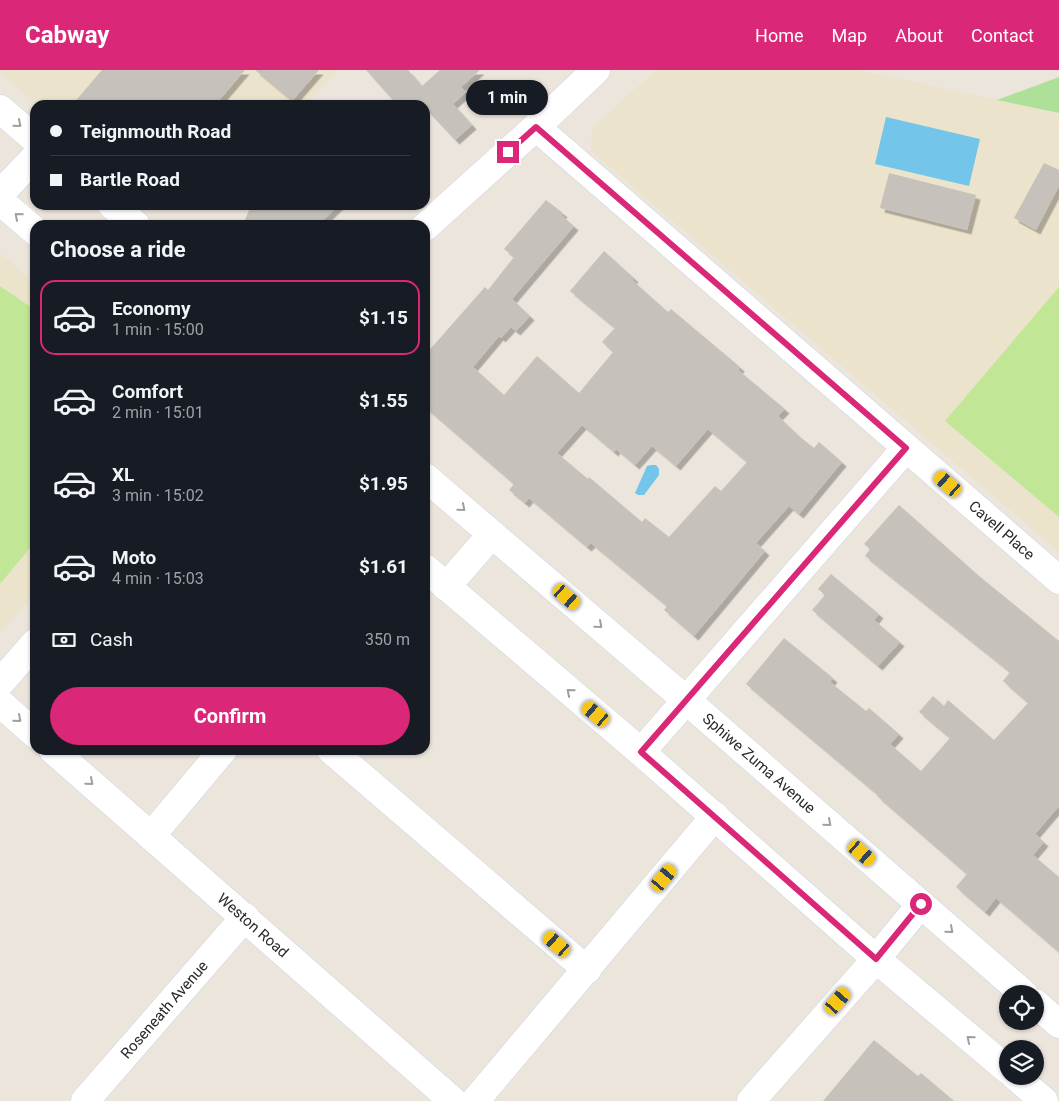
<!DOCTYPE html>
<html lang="en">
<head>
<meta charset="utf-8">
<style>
	:root { --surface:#171b24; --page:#242831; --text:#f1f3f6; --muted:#9ea1a6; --line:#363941; --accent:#db2777 }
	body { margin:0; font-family:Roboto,sans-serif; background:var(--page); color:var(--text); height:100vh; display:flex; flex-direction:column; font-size:19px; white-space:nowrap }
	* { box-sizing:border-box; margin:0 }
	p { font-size:16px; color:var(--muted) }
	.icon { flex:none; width:28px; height:28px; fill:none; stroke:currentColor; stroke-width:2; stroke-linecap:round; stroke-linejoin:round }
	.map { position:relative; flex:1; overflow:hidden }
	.sheet { position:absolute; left:30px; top:150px; width:400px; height:535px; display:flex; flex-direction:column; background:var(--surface); border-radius:15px; box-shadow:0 1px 4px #0004 }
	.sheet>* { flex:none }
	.guide { position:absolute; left:30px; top:30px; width:400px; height:110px; border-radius:15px; box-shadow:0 1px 4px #0004; display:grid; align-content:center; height:110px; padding:0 20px; background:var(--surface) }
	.tools { position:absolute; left:999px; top:915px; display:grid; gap:10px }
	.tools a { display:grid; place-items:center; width:45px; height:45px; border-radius:50%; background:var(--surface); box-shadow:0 1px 4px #0004; font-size:25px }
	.end { position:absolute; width:22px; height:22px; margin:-11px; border:6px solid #db2777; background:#fff; box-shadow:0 0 0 2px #fff }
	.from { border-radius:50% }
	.bubble { position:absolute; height:35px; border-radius:18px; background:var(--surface); box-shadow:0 1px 4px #0004; font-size:16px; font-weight:700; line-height:35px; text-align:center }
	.car { position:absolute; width:15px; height:30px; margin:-15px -8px; border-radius:6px; box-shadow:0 0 4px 1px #0007; background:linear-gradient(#f5c518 24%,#345 0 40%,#f5c518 0 76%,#345 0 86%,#f5c518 0) }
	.guide b { display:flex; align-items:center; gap:18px; height:48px; font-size:19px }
	.guide b+b { border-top:1px solid var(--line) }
	.guide i { width:12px; height:12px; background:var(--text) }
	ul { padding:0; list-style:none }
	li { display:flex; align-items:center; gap:15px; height:75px; margin:0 10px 8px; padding:0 10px; border:2px solid transparent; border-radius:15px }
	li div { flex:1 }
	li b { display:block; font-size:19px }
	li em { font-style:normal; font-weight:700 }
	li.active { border-color:var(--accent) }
	li>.icon { width:45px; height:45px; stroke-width:1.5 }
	h2 { padding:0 20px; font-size:22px; line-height:60px }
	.pay { display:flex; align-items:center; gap:12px; height:55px; padding:0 20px; font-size:19px }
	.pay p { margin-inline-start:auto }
	.cta { display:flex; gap:10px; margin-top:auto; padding:10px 20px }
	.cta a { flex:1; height:58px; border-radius:30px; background:var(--accent); color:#fff; font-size:20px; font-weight:700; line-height:58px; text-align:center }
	header { display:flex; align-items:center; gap:30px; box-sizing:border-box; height:70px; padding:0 25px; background:var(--accent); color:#fff }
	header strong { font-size:24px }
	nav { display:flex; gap:28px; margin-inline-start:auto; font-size:18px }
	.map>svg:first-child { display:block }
</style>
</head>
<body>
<header>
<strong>Cabway</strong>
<nav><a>Home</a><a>Map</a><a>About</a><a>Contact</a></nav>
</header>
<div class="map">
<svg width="1059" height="1031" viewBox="0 0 1059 1031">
	<defs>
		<filter id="shadow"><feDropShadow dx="4.5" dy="4.5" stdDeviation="0" flood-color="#0004"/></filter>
	</defs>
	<rect width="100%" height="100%" fill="#ebe5dc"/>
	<path fill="#ece3cc" d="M0,0H339L302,35H38L0,3Z
		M656,0H860L1059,43V482L591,81L592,58Z
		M0,183L35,213V524L0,564Z"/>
	<path fill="#afe09a" d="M1059,7V43L997,30Z"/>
	<path fill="#c1e796" d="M0,216L35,240V472L0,514Z
		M1059,217V447L945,351Z"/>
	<path fill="#73c5e9" d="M886,47L980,69L969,116L875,94Z
		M651,395H656L659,399V405L644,425H638L635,423L647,396Z"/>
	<path fill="#c6c2bb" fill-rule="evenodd" filter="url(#shadow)" d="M102,0H245L215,35H72Z
		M255,0H319L292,31Z
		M366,0H408L422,16L440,0H480L461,17L466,22L453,34L472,55L455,70L425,38V35H397Z
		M1044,93L1059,100V116L1036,160L1014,148Z
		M889,103L976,125L967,160L880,138Z
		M546,130L563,143L561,145L574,156L512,229L530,246L516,261L511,257L501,268L499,266L473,297L504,325L537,286L579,323L613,282L602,272L615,258L570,221L604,181L634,208L632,210L668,242L671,239L740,297L738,300L785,339L778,346L799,366L814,378L819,372L842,392L799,444L789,436L756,473L765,481L694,566L664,540L667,536L591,473L587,477L529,428L525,433L509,420L514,414L425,337V285L485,217L488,220L514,187L504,179ZM582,355L614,382L616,379L635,395L652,376L676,396L708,359L747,392L721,421L715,416L669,467L645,448L642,452L589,407L588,409L557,383Z
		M251,135H339L318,155H243Z
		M899,435L979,506L1059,571V736L1035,764L1044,772L1033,785L1059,807V882L996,828L985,842L956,817L967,804L877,726L878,725L746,614L784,568L833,608L830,612L866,641L869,638L899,664L890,674L921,701L950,668L919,642L933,626L944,636L948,630L994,670L1028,633L1003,611L1010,602L865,486L870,479L864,474Z
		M831,504L879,544L874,550L900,572L878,596L812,540L825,525L818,519Z
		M874,970L918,1006L921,1003L954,1031H823Z"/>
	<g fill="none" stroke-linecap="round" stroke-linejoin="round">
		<defs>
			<g id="minor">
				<path d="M0,39L35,69"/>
				<path id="s1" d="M536,57L1059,510"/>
				<path d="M0,124L35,87"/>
				<path d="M0,131L35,161"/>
				<path d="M112,135L136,155"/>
				<path d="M425,157L536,57L596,0"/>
				<path id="s2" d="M425,407L686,630L1024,924"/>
				<path d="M425,498L641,682L876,889L1008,1000"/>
				<path d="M446,517L492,464"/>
				<path d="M0,613L35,573"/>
				<path d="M0,633L35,664"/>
				<path id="s3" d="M53,680L453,1031"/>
				<path d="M331,680L587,900"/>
				<path d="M641,682L906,378"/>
				<path d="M151,766L223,680"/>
				<path d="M1035,933L1059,954"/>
				<path d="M1015,1006L1044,1031"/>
				<path id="s4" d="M85,1031L245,847"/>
				<path d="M475,1031L715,746"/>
				<path d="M751,1031L876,889L921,834"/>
			</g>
		</defs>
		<use href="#minor" stroke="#d1d4e2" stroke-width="29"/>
		<use href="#minor" stroke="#fff" stroke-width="28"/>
	</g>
	<defs><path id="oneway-chevron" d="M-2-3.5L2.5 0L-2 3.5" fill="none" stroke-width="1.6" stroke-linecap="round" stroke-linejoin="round" transform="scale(1.25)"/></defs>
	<g stroke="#9f9f9f">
		<use href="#oneway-chevron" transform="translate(18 54) rotate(41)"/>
		<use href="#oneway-chevron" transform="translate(18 146) rotate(-139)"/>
		<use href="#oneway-chevron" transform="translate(462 438) rotate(40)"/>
		<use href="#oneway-chevron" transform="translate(599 555) rotate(41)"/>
		<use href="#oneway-chevron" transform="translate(570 622) rotate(-140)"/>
		<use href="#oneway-chevron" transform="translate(18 649) rotate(41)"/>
		<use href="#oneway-chevron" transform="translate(90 712) rotate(41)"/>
		<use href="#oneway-chevron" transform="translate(828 753) rotate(41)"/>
		<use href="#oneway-chevron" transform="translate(950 860) rotate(41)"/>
		<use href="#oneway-chevron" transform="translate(970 969) rotate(-140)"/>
	</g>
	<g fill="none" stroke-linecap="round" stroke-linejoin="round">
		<path stroke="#db2777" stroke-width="6" d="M508,82L536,57L906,378L641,682L876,889L921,834"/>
	</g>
	<g text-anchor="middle" stroke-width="5" stroke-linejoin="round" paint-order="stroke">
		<g font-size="15" fill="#292929" stroke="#fff">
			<text dy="5" stroke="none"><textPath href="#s1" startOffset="616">Cavell Place</textPath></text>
			<text dy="5" stroke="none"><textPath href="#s2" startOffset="440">Sphiwe Zuma Avenue</textPath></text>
			<text dy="5" stroke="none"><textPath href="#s3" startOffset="266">Weston Road</textPath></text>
			<text dy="5" stroke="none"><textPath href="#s4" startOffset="121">Roseneath Avenue</textPath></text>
		</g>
	</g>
</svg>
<div class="tools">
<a><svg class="icon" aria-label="locate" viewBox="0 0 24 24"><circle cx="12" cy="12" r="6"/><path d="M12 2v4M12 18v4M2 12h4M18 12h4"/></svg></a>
<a><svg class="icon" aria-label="layers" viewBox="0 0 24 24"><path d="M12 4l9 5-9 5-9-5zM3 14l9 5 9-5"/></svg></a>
</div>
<i class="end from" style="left:921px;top:834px"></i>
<i class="end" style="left:508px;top:82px"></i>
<div class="bubble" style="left:466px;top:10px;width:82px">1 min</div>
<i class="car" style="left:948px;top:414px;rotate:311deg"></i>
<i class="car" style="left:567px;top:527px;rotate:131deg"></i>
<i class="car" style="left:596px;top:644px;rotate:310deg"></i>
<i class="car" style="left:862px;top:783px;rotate:131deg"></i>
<i class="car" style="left:664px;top:808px;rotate:40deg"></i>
<i class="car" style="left:557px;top:874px;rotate:311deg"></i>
<i class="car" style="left:838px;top:931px;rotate:41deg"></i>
<div class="guide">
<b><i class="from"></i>Teignmouth Road</b>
<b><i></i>Bartle Road</b>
</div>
<section class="sheet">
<h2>Choose a ride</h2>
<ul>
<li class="active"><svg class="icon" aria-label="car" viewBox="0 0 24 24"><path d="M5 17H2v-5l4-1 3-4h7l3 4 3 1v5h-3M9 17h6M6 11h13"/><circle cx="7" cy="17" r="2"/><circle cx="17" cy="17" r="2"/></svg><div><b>Economy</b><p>1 min · 15:00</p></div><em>$1.15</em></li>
<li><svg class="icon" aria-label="car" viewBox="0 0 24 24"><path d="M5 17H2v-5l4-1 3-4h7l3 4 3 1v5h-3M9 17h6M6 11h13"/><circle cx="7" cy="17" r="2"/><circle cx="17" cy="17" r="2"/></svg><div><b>Comfort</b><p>2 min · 15:01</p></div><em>$1.55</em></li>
<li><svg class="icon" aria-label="car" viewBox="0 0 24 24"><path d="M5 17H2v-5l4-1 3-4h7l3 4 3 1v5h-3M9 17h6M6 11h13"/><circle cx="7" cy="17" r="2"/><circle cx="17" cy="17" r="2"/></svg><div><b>XL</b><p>3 min · 15:02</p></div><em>$1.95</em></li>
<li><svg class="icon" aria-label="car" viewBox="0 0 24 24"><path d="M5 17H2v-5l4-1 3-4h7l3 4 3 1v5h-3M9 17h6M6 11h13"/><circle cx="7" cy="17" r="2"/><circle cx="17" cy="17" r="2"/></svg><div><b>Moto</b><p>4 min · 15:03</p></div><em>$1.61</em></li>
</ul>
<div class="pay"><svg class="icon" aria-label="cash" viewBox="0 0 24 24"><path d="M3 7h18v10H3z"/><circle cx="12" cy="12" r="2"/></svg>Cash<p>350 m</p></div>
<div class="cta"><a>Confirm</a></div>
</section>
</div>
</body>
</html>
